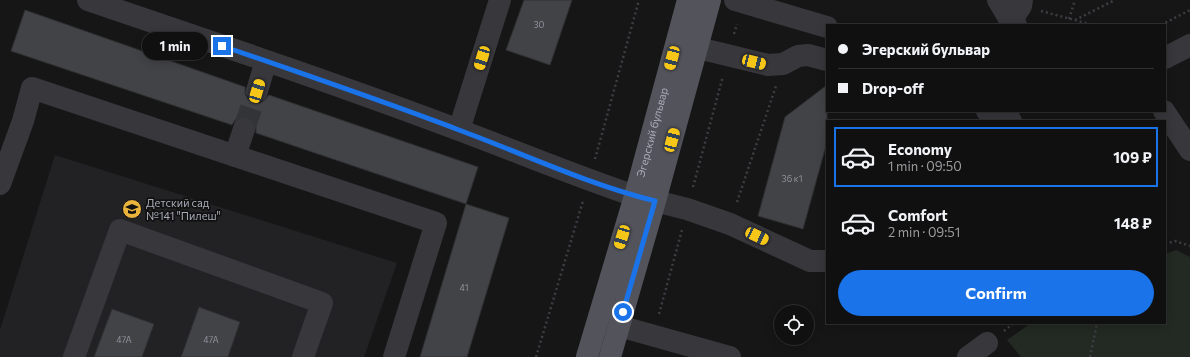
<!DOCTYPE html>
<html lang="en">
<head>
<meta charset="utf-8">
<style>
	:root { --surface:#101011; --page:#19191a; --text:#f1f3f6; --muted:#9c9d9f; --line:#303031; --accent:#1a73e8 }
	body { margin:0; font-family:Commissioner,sans-serif; background:var(--page); color:var(--text); height:100vh; display:flex; flex-direction:column; font-size:15px; white-space:nowrap }
	* { box-sizing:border-box; margin:0 }
	p { font-size:13px; color:var(--muted) }
	.icon { flex:none; width:22px; height:22px; fill:none; stroke:currentColor; stroke-width:2; stroke-linecap:round; stroke-linejoin:round }
	.map { position:relative; flex:1; overflow:hidden }
	.details { position:absolute; left:826px; top:120px; width:340px; height:204px; display:flex; flex-direction:column; background:var(--surface); border-radius:0px; box-shadow:0 2px 10px #0003,0 0 0 1px var(--line) }
	.details>* { flex:none }
	.guide { position:absolute; left:826px; top:24px; width:340px; height:88px; border-radius:0px; box-shadow:0 2px 10px #0003,0 0 0 1px var(--line); display:grid; align-content:center; height:88px; padding:0 12px; background:var(--surface) }
	.controls { position:absolute; left:774px; top:305px; display:grid; gap:8px }
	.controls a { display:grid; place-items:center; width:40px; height:40px; border-radius:50%; background:var(--surface); box-shadow:0 2px 10px #0003,0 0 0 1px var(--line); font-size:20px }
	.end { position:absolute; width:18px; height:18px; margin:-9px; border:5px solid #1a73e8; background:#fff; box-shadow:0 0 0 2px #fff }
	.from { border-radius:50% }
	.bubble { position:absolute; height:28px; border-radius:14px; background:var(--surface); box-shadow:0 2px 10px #0003,0 0 0 1px var(--line); font-size:13px; font-weight:700; line-height:28px; text-align:center }
	.car { position:absolute; width:12px; height:24px; margin:-12px -6px; border-radius:5px; box-shadow:0 0 3px 1px #0007; background:linear-gradient(#f5c518 24%,#345 0 40%,#f5c518 0 76%,#345 0 86%,#f5c518 0) }
	.guide b { display:flex; align-items:center; gap:14px; height:38px; font-size:15px }
	.guide b+b { border-top:1px solid var(--line) }
	.guide i { width:10px; height:10px; background:var(--text) }
	ul { padding:7px 0 0; list-style:none }
	li { display:flex; align-items:center; gap:12px; height:60px; margin:0 8px 6px; padding:0 4px; border:2px solid transparent; border-radius:0px }
	li div { flex:1 }
	li b { display:block; font-size:15px }
	li em { font-style:normal; font-weight:700 }
	li.selected { border-color:var(--accent) }
	li>.icon { width:36px; height:36px; stroke-width:1.5 }
	.cta { display:flex; gap:8px; margin-top:auto; padding:8px 12px }
	.cta a { flex:1; height:46px; border-radius:24px; background:var(--accent); color:#fff; font-size:16px; font-weight:700; line-height:46px; text-align:center }
	.map>svg:first-child { display:block }
</style>
</head>
<body>
<div class="map">
<svg width="1190" height="357" viewBox="0 0 1190 357">
	<rect width="100%" height="100%" fill="#161617"/>
	<path fill="#222224" d="M55,155L397,263L364,357H0V330Z"/>
	<path fill="#222a23" d="M1176,250L1190,257V357H1021L1007,340L1031,323H1165V254Z"/>
	<path fill="#424347" stroke="#303033" d="M524,0H572L550,65L506,50Z
		M25,10L245,87V94L248,99L253,103H260L265,100L269,95L478,167L466,204L256,133V126L253,120L248,117H241L235,120L232,125L11,51Z
		M827,85V142L803,229L758,216L785,117Z
		M466,204L509,218L467,357H420Z
		M199,307L240,322L228,357H181Z
		M112,309L154,324L142,357H94Z"/>
	<g fill="none" stroke-linecap="round" stroke-linejoin="round">
		<path stroke="#333437" stroke-width="22" stroke-dasharray="22 11" stroke-linecap="butt" d="M244,129L257,91"/>
		<path stroke="#3d3e43" stroke-width="2.5" stroke-dasharray="2 3" stroke-linecap="butt" d="M1041,11L1093,25
			M1069,19L1075,0
			M1075,20L1115,0
			M1161,25L1190,10
			M734,34L737,24
			M595,159L639,0
			M693,187L723,76
			M737,202L776,86
			M1165,244L1175,241L1190,246
			M659,314L682,230
			M1004,331L1014,323
			M536,357L583,201
			M1090,357L1097,323"/>
		<path stroke="#37373c" stroke-width="22" d="M88,0C212,42 337,84 459,130C518,152 575,176 635,196
			M735,0L827,27
			M998,0L1011,22L1016,25
			M1009,25L1021,6L1022,0
			M698,48L768,65L783,64L798,56L808,55L827,60
			M1165,58L1190,45
			M257,91L266,61
			M987,111L1009,118L1011,121
			M1164,111L1190,150
			M459,130L500,0
			M235,156L244,129
			M0,184L23,121L32,88L436,223L394,357
			M655,201L687,209L730,224L810,261H827
			M619,326L730,357
			M74,357L120,230L322,303L303,357
			M968,357L987,343"/>
		<g stroke="#53545b" stroke-width="22">
			<path id="s1" d="M587,357L635,196L688,0"/>
			<path d="M610,357L655,201L710,0"/>
		</g>
	</g>
	<g fill="none" stroke-linecap="round" stroke-linejoin="round">
		<path stroke="#1a73e8" stroke-width="5" d="M222,46C301,73 380,100 459,130C524,154 587,184 655,201L623,312"/>
	</g>
	<defs>
		<symbol id="school-disc" viewBox="-11 -11 22 22"><circle r="9.5" fill="#e9b33c" stroke="#111112"/><path d="M0-5L7-2L0 1L-7-2ZM-4 1L0 2.5L4 1V4Q0 6-4 4Z" fill="#111"/></symbol>
	</defs>
	<g fill-rule="evenodd">
		<use href="#school-disc" x="121" y="198" width="22" height="22"/>
	</g>
	<g text-anchor="middle" stroke-width="3.5" stroke-linejoin="round" paint-order="stroke">
		<g font-size="9" fill="#8e929b">
			<text x="539" y="28">30</text>
			<text x="792" y="182">36 к1</text>
			<text x="464" y="291">41</text>
			<text x="124" y="343">47А</text>
			<text x="211" y="343">47А</text>
		</g>
		<g font-size="11" fill="#a8acb7" stroke="#111112">
			<text dy="4" stroke="none"><textPath href="#s1" startOffset="234">Эгерский бульвар</textPath></text>
		</g>
		<g font-size="11" fill="#a8acb7" stroke="#111112" text-anchor="start">
			<text x="146" y="207">Детский сад<tspan x="146" dy="13">№141 "Пилеш"</tspan></text>
		</g>
	</g>
</svg>
<div class="controls">
<a><svg class="icon" aria-label="locate" viewBox="0 0 24 24"><circle cx="12" cy="12" r="6"/><path d="M12 2v4M12 18v4M2 12h4M18 12h4"/></svg></a>
</div>
<i class="end from" style="left:623px;top:312px"></i>
<i class="end" style="left:222px;top:46px"></i>
<div class="bubble" style="left:142px;top:32px;width:66px">1 min</div>
<i class="car" style="left:482px;top:58px;rotate:197deg"></i>
<i class="car" style="left:672px;top:58px;rotate:195deg"></i>
<i class="car" style="left:754px;top:62px;rotate:104deg"></i>
<i class="car" style="left:257px;top:91px;rotate:17deg"></i>
<i class="car" style="left:672px;top:140px;rotate:15deg"></i>
<i class="car" style="left:757px;top:236px;rotate:115deg"></i>
<i class="car" style="left:622px;top:237px;rotate:197deg"></i>
<div class="guide">
<b><i class="from"></i>Эгерский бульвар</b>
<b><i></i>Drop-off</b>
</div>
<section class="details">
<ul>
<li class="selected"><svg class="icon" aria-label="car" viewBox="0 0 24 24"><path d="M5 17H2v-5l4-1 3-4h7l3 4 3 1v5h-3M9 17h6M6 11h13"/><circle cx="7" cy="17" r="2"/><circle cx="17" cy="17" r="2"/></svg><div><b>Economy</b><p>1 min · 09:50</p></div><em>109 ₽</em></li>
<li><svg class="icon" aria-label="car" viewBox="0 0 24 24"><path d="M5 17H2v-5l4-1 3-4h7l3 4 3 1v5h-3M9 17h6M6 11h13"/><circle cx="7" cy="17" r="2"/><circle cx="17" cy="17" r="2"/></svg><div><b>Comfort</b><p>2 min · 09:51</p></div><em>148 ₽</em></li>
</ul>
<div class="cta"><a>Confirm</a></div>
</section>
</div>
</body>
</html>
